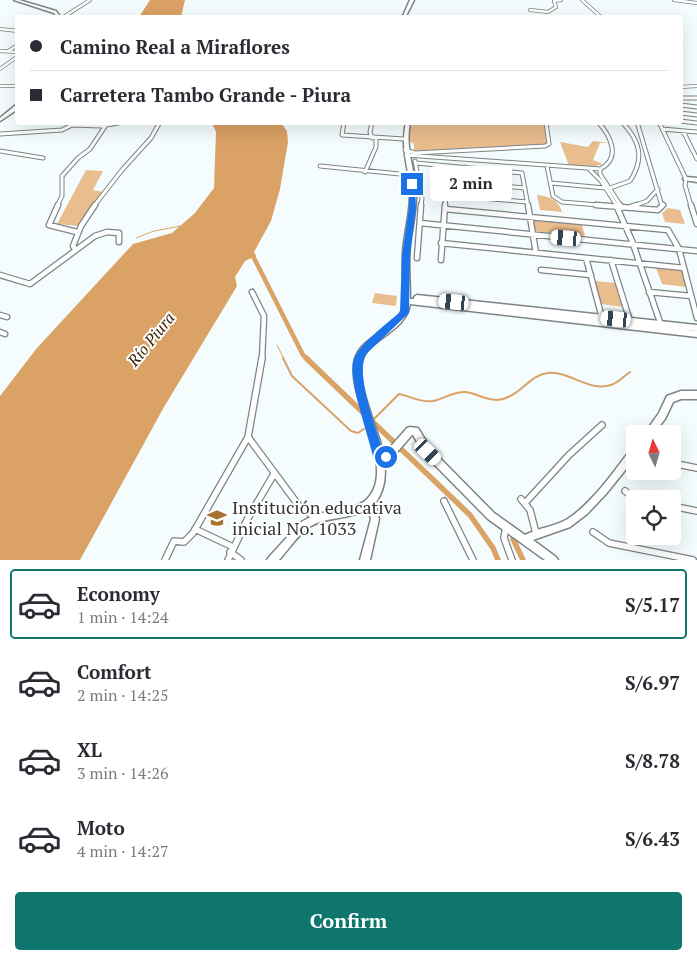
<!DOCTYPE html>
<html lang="en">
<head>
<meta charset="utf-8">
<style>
	:root { --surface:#fff; --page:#f7f7f7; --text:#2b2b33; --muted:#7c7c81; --line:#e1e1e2; --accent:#0f766e }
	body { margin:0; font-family:"PT Serif",serif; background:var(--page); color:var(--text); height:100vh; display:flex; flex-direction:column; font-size:19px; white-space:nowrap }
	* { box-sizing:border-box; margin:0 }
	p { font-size:16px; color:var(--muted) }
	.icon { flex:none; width:28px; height:28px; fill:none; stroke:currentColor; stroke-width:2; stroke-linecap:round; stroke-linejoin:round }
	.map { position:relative; height:560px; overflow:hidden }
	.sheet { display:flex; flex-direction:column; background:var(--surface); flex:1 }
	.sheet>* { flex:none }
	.top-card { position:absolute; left:15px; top:15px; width:668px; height:110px; border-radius:5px; box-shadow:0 5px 20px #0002; display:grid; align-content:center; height:110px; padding:0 15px; background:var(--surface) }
	.needle { width:32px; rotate:355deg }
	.controls { position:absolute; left:626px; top:425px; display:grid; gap:10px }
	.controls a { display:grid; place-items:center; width:55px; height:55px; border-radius:5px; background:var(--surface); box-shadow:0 5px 20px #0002; font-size:25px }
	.end { position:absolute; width:22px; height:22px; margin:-11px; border:6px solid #1a73e8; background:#fff; box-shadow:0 0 0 2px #fff }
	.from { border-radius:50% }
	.bubble { position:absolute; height:35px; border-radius:5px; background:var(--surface); box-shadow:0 5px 20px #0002; font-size:16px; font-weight:600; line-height:35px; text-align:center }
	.car { position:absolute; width:15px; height:30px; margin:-15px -8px; border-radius:6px; box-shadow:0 0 4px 1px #0007; background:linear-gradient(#fff 24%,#345 0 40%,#fff 0 76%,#345 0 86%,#fff 0) }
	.top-card b { display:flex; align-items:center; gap:18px; height:48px; font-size:19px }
	.top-card b+b { border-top:1px solid var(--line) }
	.top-card i { width:12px; height:12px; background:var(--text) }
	ul { padding:9px 0 0; list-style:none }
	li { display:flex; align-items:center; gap:15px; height:70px; margin:0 10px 8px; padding:0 5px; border:2px solid transparent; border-radius:5px }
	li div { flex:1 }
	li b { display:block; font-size:19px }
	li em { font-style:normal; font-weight:600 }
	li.on { border-color:var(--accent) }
	li>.icon { width:45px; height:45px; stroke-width:1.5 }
	.cta { display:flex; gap:10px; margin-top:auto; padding:10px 15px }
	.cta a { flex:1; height:58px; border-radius:5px; background:var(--accent); color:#fff; font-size:20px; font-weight:600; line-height:58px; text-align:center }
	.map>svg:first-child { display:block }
</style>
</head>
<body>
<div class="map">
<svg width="697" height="560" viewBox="0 0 697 560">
	<rect width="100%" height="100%" fill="#f4fcfd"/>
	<path fill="#eabd8e" d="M410,123H544L547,144L414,151V144L409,141L408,133Z
		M593,141L610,143H600L593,160L603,164L589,168L569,166L560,142L588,147Z
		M441,167L462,168L463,181L444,179Z
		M86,170L103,171L93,190L104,192L79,226L57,224Z
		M537,195C549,196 559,200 562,212L540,210Z
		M668,208L680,210L685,224L665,222L662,213Z
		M533,220L582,225L585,236L534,231Z
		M656,268L681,270L686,287L662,284Z
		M595,281L616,283L623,307L601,304Z
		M375,293L397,296L396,306L372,303Z"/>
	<path fill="#daa265" d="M150,0H185L181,17H139Z
		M212,123H281L287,131L288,142L280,189L271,221L254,252L256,256L245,261L235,277L237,286L164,407L80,560H0V396L37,348L133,244L172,233L195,213L214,188L216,132Z"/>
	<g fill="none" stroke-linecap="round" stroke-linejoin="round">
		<path stroke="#daa265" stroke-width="1" d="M136,238L154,231L181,226
			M277,345L284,359"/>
		<path stroke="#daa265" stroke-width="2" d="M283,358L292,376L351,431L358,433L364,429
			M372,421L399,394C410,396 421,403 433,401C444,399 453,391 466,392C479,394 492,404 506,398C523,392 530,375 548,373C570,371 588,392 611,385C618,383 624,376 630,372"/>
		<path stroke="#daa265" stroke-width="4.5" d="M252,254L303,355L308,359"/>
		<path stroke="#daa265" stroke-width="5.5" d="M306,358L470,515L493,548L498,560
			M513,539L523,560"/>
		<defs>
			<path id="street-far3" d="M582,0L602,18
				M674,0L697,3
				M530,10L548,12L556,7L554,1L561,0
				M62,18L90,0
				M0,29L18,31
				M0,51L18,52
				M8,51L18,45
				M0,69L18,56
				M0,86H18
				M680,87L697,86"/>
			<path id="street-far2" d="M680,98H697
				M680,105L697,107
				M680,113L697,115
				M680,121L697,123
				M344,122L342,135L404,139
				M372,122L370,132L372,138
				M637,122L662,206
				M659,122L686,179L685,185L691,206
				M662,129L697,132
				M683,131L697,159
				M0,134L62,130L72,125L101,126L124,122
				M405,150L415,153L545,146L549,144L546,122
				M0,151L43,158
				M406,155L600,169C622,158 610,135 598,122
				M415,161L422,198L421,206
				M416,163L522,173L528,206
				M438,165L446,195L445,206
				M320,166L410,175
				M547,166L553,196L562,202L611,206
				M465,167L466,183
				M486,169L487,185
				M600,169V174L621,206
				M590,170L601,181L617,206
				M365,172L376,147V138
				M442,181L525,188
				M551,183L605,188
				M610,188L630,181C645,158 640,141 622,122
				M446,195L527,202
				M57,206L62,196V176L78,158L90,149L108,122
				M94,206L122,170L151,138L160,122
				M633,206L647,201L658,189"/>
			<path id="street-far1" d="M58,205L49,225L77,232
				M528,205L536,253
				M596,205L658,210L663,205
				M616,205L632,241L661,325
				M620,205L622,208
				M691,205L697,224
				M631,207L637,205
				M445,209L668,230L679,249L697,318
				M420,223L697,251
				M441,243L684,268
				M75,249L73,246L81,226L95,205
				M417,258L421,205
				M586,258L602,318
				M441,260L445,205
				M611,260L630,321
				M541,270L591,275
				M0,275L30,284L95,236L107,232L119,233V242
				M252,292L264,316L262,359
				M649,292L691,296
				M0,315L7,317
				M0,332L5,334"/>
			<path id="street" d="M248,437L299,506L316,518
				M672,463L697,468
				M625,491L635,499
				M521,499L530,510L536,533
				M444,501L473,560
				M525,503L569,455L602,425
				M672,506L697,511
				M506,527L504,538L512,560
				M195,529L233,547
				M593,532L609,543L693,560
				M230,552L241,560
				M165,560L174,541L184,542L193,533L248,437L262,358
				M228,560L248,518L274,474"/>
			<path id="secondary" d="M14,0H19L56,11L61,18H58L54,13Z
				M410,0H414L405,18H402Z
				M16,105H18V109L0,121V118Z
				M406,122H410C405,149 414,166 416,191C417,209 412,227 410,245C408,263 410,281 410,299H414V298L415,296L417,295L697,325V331L644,325L697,331V337L410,304C405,335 364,338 361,366C359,389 377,428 383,452H386L407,428L410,427L418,428L431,449L494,513L525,535C538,528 553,527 566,520C592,504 613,472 632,448L635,447V458L606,494L587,514L570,527L533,540L556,557L558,560H545L488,519L425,455L413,435H412L391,459L384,460C386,474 385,491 375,503L379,519L370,560H360L371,519L368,509C350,520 328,516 311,526C298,534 289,549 279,560H267L269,557L300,523C309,517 318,513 329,512C340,509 355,509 365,501C401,470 344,398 355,359C361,337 390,333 400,314C401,312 402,309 403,307C404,289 402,271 403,253C404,232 411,212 410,191C409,166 400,150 406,122Z
				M686,177L697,178V182L684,180L683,179Z
				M681,391H697V399H681L673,402L665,419L653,434H644L659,413L667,396Z"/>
		</defs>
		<use href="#street-far3" stroke="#7e8486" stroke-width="4"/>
		<use href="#street-far2" stroke="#7e8486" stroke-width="5"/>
		<use href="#street-far1" stroke="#7e8486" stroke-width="7"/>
		<use href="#street" stroke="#7e8486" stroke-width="8"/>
		<use href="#secondary" stroke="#7e8486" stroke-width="3"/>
		<use href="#street-far3" stroke="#fff" stroke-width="2.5"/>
		<use href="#street-far2" stroke="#fff" stroke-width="3"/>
		<use href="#street-far1" stroke="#fff" stroke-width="4.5"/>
		<use href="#street" stroke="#fff" stroke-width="5.5"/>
		<use href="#secondary" fill="#fff" fill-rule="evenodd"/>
	</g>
	<path fill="#1a73e8" d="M412,182L415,184L416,208L410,255L409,313L366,354C355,375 376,428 383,451L389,453L391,457L386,462L375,460L373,456C368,435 349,381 353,362C356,346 388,323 400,312L402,255L409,208V184Z"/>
	<defs>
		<symbol id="school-bare" viewBox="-9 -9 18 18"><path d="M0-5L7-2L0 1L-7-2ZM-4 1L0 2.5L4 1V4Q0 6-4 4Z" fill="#aa722f" stroke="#fff" stroke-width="2.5" paint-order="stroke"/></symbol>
	</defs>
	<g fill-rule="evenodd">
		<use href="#school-bare" x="203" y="504" width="28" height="28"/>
	</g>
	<g text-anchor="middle" stroke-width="4" stroke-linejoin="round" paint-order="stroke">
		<g font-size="16" font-style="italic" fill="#3b2408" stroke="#fff">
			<text transform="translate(151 339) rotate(-51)" y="6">Río Piura</text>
		</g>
		<g font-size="18" fill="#333536" stroke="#fff" text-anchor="start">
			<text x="232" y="514">Institución educativa<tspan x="232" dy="21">inicial No. 1033</tspan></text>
		</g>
	</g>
</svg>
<div class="controls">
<a><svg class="needle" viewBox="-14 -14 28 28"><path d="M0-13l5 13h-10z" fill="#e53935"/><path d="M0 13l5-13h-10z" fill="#7c7c81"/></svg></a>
<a><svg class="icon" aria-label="locate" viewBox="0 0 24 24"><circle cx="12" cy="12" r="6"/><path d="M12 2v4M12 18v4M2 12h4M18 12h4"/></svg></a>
</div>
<i class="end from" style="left:386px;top:457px"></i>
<i class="end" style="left:412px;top:184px"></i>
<div class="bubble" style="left:430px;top:166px;width:82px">2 min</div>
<i class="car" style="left:566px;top:238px;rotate:275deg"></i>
<i class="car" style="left:454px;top:302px;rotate:276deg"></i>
<i class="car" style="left:616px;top:319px;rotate:276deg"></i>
<i class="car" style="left:428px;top:452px;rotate:134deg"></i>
<div class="top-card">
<b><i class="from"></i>Camino Real a Miraflores</b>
<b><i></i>Carretera Tambo Grande - Piura</b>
</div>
</div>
<section class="sheet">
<ul>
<li class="on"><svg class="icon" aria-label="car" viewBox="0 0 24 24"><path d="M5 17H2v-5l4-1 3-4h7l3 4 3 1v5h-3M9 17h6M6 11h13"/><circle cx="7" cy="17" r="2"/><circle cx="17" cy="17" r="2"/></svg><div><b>Economy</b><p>1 min · 14:24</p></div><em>S/5.17</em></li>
<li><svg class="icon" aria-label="car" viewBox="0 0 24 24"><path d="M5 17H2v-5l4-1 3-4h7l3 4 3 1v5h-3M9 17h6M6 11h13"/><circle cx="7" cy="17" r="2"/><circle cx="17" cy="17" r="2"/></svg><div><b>Comfort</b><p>2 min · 14:25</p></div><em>S/6.97</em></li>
<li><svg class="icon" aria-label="car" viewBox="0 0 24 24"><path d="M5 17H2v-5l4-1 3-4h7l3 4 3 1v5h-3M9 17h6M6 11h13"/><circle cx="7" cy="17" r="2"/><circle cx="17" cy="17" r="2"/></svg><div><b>XL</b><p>3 min · 14:26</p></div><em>S/8.78</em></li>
<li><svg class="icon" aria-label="car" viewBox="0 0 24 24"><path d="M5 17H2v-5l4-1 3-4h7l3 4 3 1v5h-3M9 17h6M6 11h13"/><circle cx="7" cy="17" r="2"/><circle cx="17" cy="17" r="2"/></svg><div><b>Moto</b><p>4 min · 14:27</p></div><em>S/6.43</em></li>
</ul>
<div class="cta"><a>Confirm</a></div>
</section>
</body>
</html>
